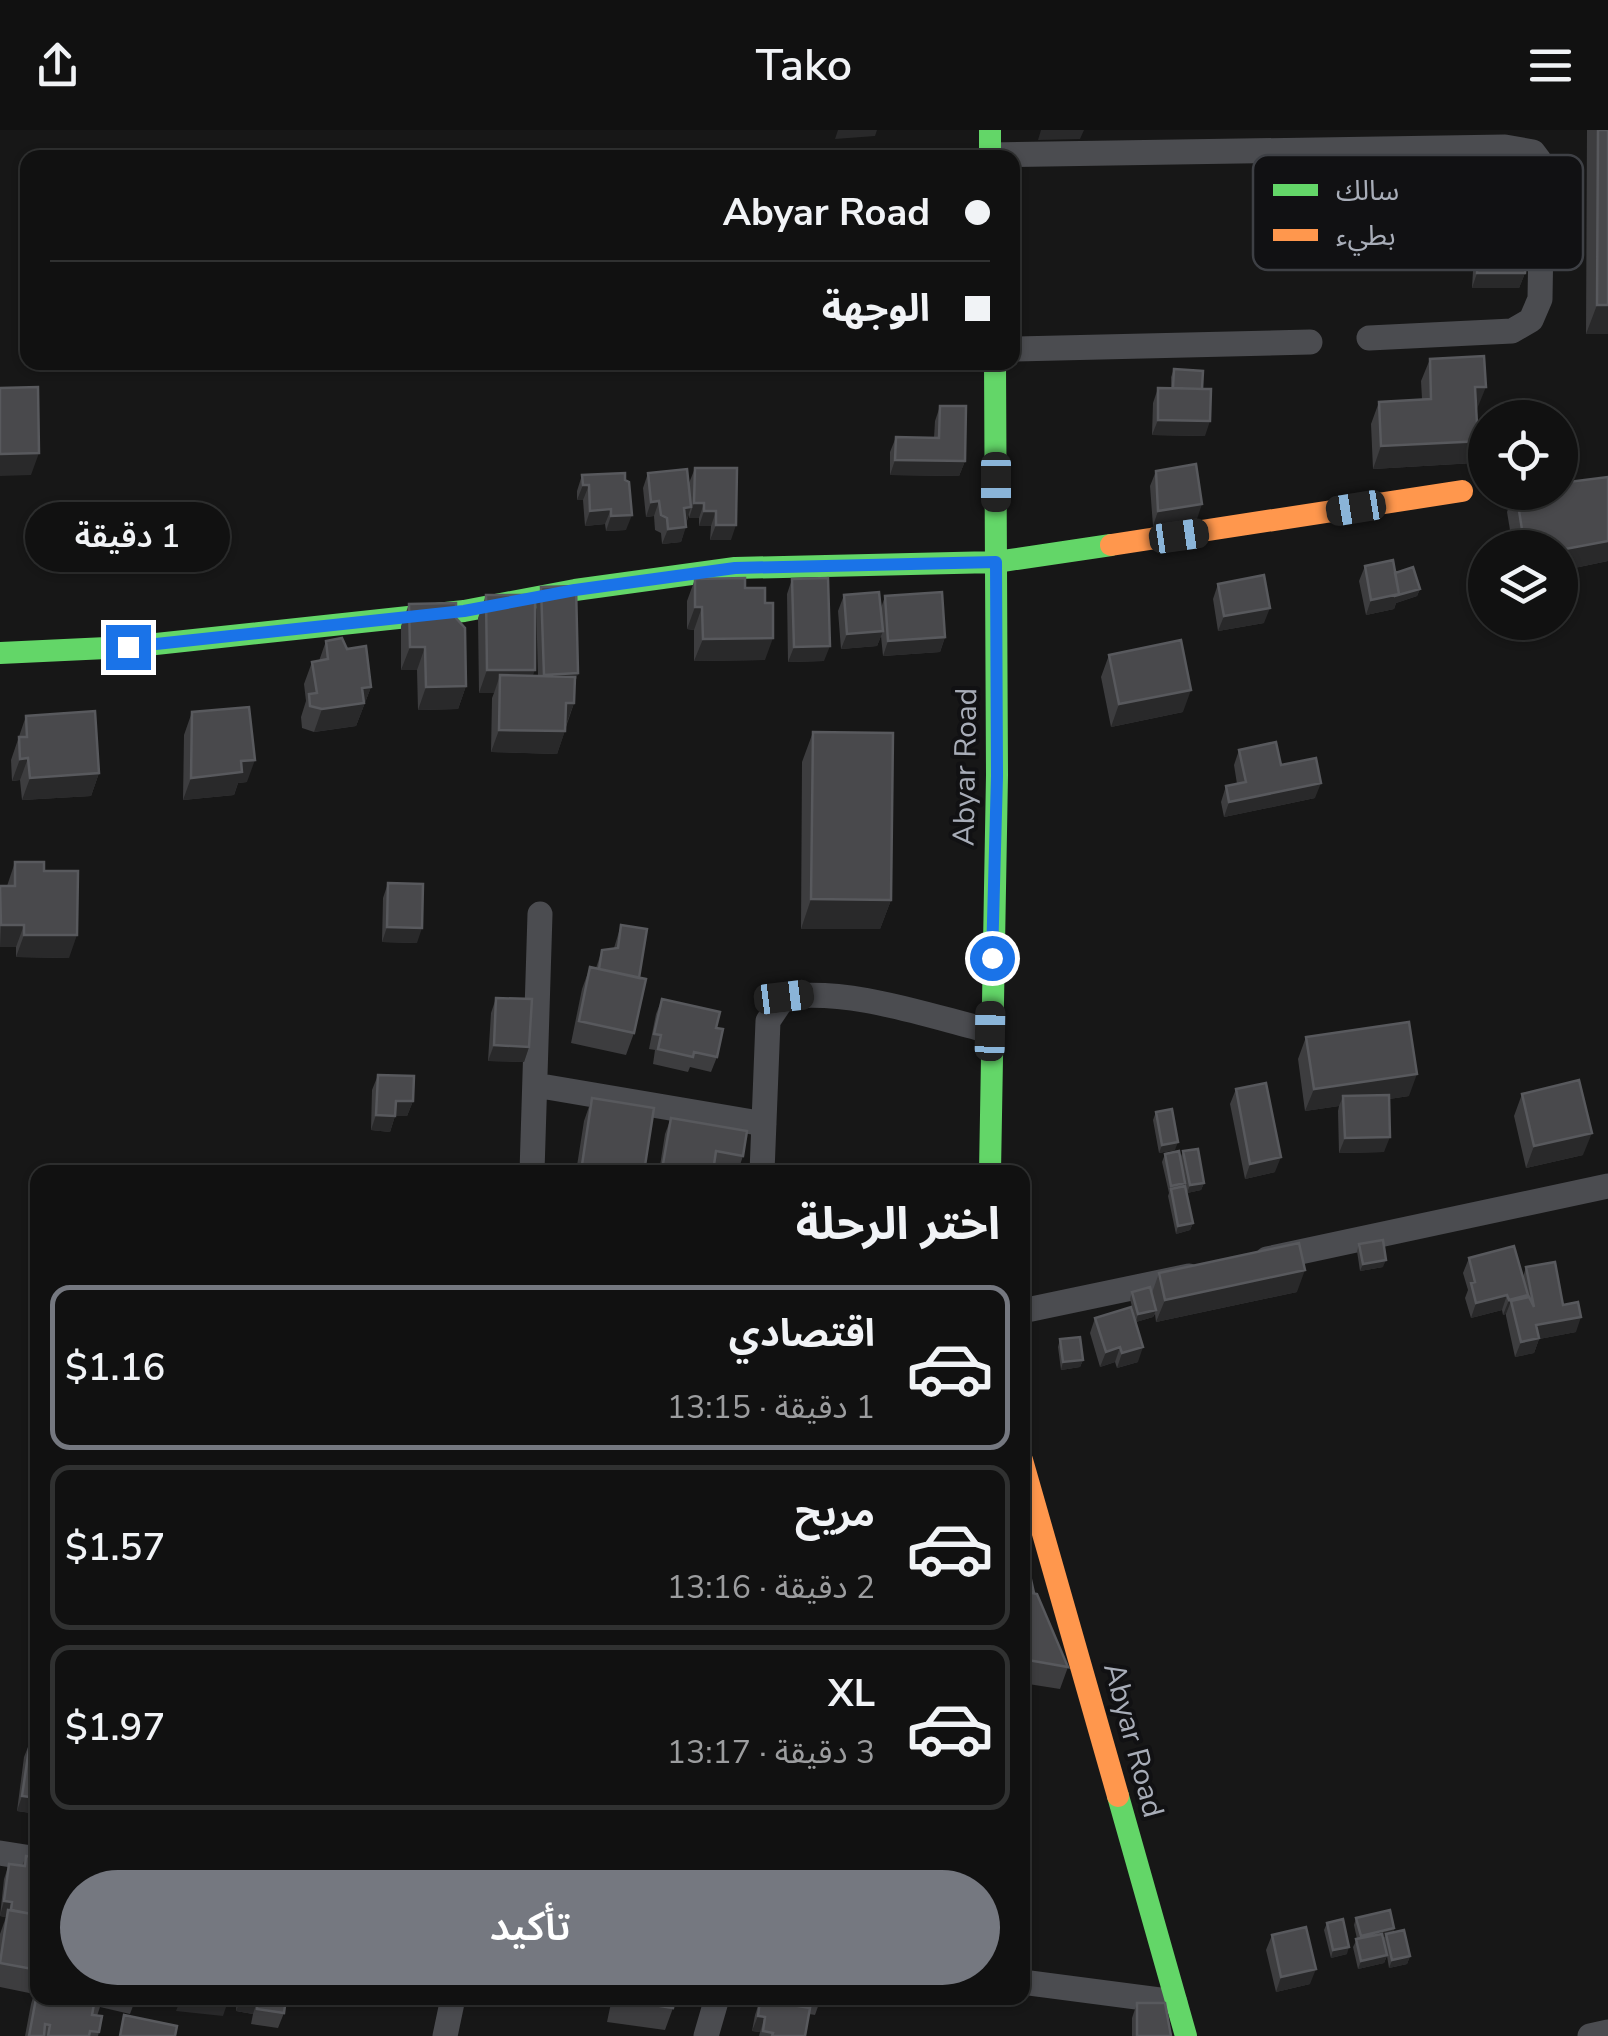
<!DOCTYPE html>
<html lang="ar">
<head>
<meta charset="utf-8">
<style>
	:root { --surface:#111; --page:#1e1f1f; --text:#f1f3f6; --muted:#9c9d9f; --line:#303131; --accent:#757880 }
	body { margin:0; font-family:"Nunito Sans","Noto Sans Arabic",sans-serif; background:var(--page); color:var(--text); direction:rtl; height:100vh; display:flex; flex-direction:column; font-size:38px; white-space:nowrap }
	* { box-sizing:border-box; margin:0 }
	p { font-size:32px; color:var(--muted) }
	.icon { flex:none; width:55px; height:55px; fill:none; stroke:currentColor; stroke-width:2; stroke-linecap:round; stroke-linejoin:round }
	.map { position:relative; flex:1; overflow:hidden; direction:ltr }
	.sheet { position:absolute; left:30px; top:1035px; width:1000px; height:840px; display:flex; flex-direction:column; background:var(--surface); border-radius:20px; box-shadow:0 2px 8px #0004,0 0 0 2px var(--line); direction:rtl }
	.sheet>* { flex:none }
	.banner { position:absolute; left:20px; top:20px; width:1000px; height:220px; border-radius:20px; box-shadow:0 2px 8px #0004,0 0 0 2px var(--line); direction:rtl; display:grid; align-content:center; height:220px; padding:0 30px; background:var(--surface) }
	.tools { position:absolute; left:1468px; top:270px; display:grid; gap:20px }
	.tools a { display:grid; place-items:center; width:110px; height:110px; border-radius:50%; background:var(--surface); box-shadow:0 2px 8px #0004,0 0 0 2px var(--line); font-size:50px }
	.end { position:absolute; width:45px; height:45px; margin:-22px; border:12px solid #1a73e8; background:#fff; box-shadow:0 0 0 5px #fff }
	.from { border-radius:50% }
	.bubble { position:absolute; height:70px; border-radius:35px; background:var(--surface); box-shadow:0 2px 8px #0004,0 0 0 2px var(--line); font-size:32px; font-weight:600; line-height:70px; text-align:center; direction:rtl }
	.car { position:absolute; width:30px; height:60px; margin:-30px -15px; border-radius:12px; box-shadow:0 0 8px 2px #0007; background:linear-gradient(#222 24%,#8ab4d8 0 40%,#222 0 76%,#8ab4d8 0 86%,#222 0) }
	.banner b { display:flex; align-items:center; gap:35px; height:95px; font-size:38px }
	.banner b+b { border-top:2px solid var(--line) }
	.banner i { width:25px; height:25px; background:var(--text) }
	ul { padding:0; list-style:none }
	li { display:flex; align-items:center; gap:30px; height:165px; margin:0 20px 15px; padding:0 10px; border:5px solid var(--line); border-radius:20px }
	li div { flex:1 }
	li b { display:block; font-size:38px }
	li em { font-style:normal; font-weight:600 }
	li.selected { border-color:var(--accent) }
	li>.icon { width:90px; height:90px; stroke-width:1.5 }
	h2 { padding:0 30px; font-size:45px; line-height:120px }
	.button { display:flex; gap:20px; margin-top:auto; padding:20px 30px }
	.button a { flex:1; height:115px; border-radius:60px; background:var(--accent); color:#fff; font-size:40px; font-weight:600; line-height:115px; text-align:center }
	header { display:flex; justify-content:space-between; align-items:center; height:130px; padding:0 30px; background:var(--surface); font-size:45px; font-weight:600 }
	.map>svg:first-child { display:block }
</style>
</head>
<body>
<header><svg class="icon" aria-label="menu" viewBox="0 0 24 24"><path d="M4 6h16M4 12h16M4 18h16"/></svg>Tako<svg class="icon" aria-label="share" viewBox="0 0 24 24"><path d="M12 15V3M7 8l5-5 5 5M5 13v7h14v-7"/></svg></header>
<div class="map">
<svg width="1608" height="1906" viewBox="0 0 1608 1906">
	<rect width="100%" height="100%" fill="#171717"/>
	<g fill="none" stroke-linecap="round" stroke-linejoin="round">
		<path stroke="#4b4c50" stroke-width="25" d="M990,25L1505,17L1533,22L1539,30L1542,48L1540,169L1531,190L1512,201L1369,208
			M1012,219L1310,212
			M535,955L764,994
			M532,1042L540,784
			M762,1042L768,891L784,867C851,858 925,885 990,901
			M1267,1129L1608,1056
			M1022,1181L1189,1146
			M0,1723L38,1729
			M1022,1852L1175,1872
			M445,1906L453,1868
			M706,1906L717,1868
			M1590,1906L1608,1902"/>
		<path stroke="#63d668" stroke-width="22" d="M990,0V28
			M0,523L128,517L464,481L575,460L735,438L996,432L1111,415
			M990,1042L997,645L995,232
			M1118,1666L1186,1906"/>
		<path stroke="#ff974d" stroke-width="22" d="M1111,415L1462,361
			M1022,1330L1118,1666"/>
	</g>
	<path fill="#3d3d3f" d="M1587,0H1608V204H1586Z
		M1481,94L1504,99L1525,143L1519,158H1472L1473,141H1466L1467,126L1473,111L1475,112Z
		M1430,229L1477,279H1476L1477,294L1474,333L1373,339L1371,294L1379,272L1422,269L1421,251Z
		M1174,239L1202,259L1205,306L1152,305L1153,273L1158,258H1171V247Z
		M940,276L965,331L959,346L890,345V322L896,307L934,308L935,291Z
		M695,338L731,410H710L711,396H699V388H689V384L681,412L662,414L661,403L655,400L654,386L646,387L643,358L648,343L689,353Z
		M1156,341L1197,389L1153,396L1150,356Z
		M582,345L626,400L606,401L605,394L585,396L583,370H577V361Z
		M1514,362H1560L1608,431L1560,441V418H1513L1507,382Z
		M1365,436L1395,443L1420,459L1417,466L1396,473L1394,479L1366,485L1359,451Z
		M695,449L745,458L765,530L694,531V500L687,499V471Z
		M792,449L824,531L788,532L787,464Z
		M1218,454L1264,493L1218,501L1213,469Z
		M541,457L578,543L575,553L574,573L557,624L491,622L492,568L494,563H479L478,488L486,465L533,546H538L536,472Z
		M844,465L881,478L885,466L945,507L940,522L883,526L881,506L877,516L841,519L838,481Z
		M409,474L456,488L466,556L458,579L418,580L417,540H401V496Z
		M326,511L347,519L371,557L356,596L314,602L302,598L301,587L306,571L304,554L312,532L319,531Z
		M1109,525L1183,582L1111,597L1101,547Z
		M192,582L247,652L238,653L234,665L183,670L184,605Z
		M26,586L99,643L91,666L22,670L20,650L12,651L11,630Z
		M813,602L891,770L880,799H801L802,632Z
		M1239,620L1281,635L1315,668L1224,687L1221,672L1226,656L1237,654L1234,635Z
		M15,732L44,741L69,828L16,827V817H0V757L7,756Z
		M388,753L417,813L382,812L383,768Z
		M621,795L639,848L634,903L626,925L571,913L582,859L590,837L596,838L602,820L614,818Z
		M496,868L529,917L524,932L488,931L491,883Z
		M662,869L716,898L717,927L711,942L690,937L688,942L653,934L655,920L649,919L656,884Z
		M1306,907L1409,966L1389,969L1384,1022L1339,1023L1338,981L1339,976L1305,981L1298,929Z
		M378,945L413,971L407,986H395L390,1002L371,1000L372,960Z
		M1236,959L1275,1042L1245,1049L1230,974Z
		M1522,964L1583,1025L1526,1038L1514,986Z
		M592,968L644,1042H576L584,991Z
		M1156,982L1175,1020L1159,1023L1153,990Z
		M671,988L743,1026L738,1041L714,1037L713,1042H659L665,1004Z
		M1183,1021L1204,1053L1201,1060L1187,1063L1193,1093L1190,1100L1176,1104L1168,1066L1169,1063L1162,1032L1165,1024L1185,1053L1183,1056H1185L1180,1029Z
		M1359,1114L1383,1137L1360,1141L1357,1121Z
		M1469,1128L1523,1147L1526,1137L1563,1175L1576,1202L1539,1209L1534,1223L1515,1227L1506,1186V1184L1503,1185L1502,1180L1471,1188L1465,1168L1468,1160L1463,1143Z
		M1159,1143L1297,1162L1156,1192L1155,1184L1153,1187L1136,1192L1130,1169L1132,1162L1152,1163Z
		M1095,1188L1138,1232L1117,1238L1115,1232L1100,1237L1090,1203Z
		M1060,1209L1083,1230L1080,1237L1061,1240L1058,1217Z
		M1022,1409L1034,1463L1068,1537L1060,1559L1022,1553Z
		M30,1612L38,1684L17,1681L24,1627Z
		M26,1726L32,1784L36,1785L38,1776V1868H136L130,1884L100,1877L97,1886L99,1902L98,1906H25L31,1874L34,1864L0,1857V1804L6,1787L0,1786L4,1749L9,1734L22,1736Z
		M1356,1788L1394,1798L1393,1803L1410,1826L1407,1834L1389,1838L1387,1826L1384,1833L1358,1839L1353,1817L1357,1809L1354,1795Z
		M1327,1793L1347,1824L1331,1828L1324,1800Z
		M1272,1805L1310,1854L1276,1862L1266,1820Z
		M237,1868H296L294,1873L285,1872L284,1883L278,1898L251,1894L253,1884L236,1881Z
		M612,1868H675L673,1878L665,1900L607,1892Z
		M756,1868H821L815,1885L809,1884L805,1906H759L760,1902L752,1901L755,1885L760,1870L756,1869Z
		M1137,1873L1171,1906H1132V1888Z"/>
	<path fill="#29292a" d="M838,0H877L875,6L835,9Z
		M1041,0H1084L1080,9L1038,10Z
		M1471,126H1478L1473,141H1466Z
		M1477,143H1525L1519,158H1472Z
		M1597,175H1608V204H1586Z
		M1475,257H1486L1477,279L1467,280Z
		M1158,290L1210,291L1205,306L1152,305Z
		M1482,311L1474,333L1373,339L1381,316Z
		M39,323L31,345L0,346V324Z
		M895,330L965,331L959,346L890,345Z
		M583,355H589L583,370H577Z
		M659,371L654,386L646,387L651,372Z
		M694,373H704L699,388H689Z
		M1202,374L1197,389L1153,396L1158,381Z
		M691,377L686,392L684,378Z
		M611,379L605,394L585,396L590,381Z
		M704,381H716L711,396H699Z
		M632,385L626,400L606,401L611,386Z
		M716,395H736L731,410H710Z
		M686,397L681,412L662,414L668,399Z
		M1608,411V431L1560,441V420Z
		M1420,459L1417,466L1396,473L1394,479L1366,485L1371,470Z
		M695,477H702L694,500L687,499Z
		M1270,478L1264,493L1218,501L1224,486Z
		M883,501L877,516L841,519L847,504Z
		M945,507L940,522L883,526L888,511Z
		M773,508L765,530L694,531L703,509Z
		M830,516L824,531L788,532L794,517Z
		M410,517H425L417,540H401Z
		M487,540H535L527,562L500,545L494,563H479Z
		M578,543L573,558L539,560L544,545Z
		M466,556L458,579L418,580L426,557Z
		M371,557L356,596L314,602L322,579L362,558Z
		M1191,560L1183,582L1111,597L1119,574Z
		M566,573H574L566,595Z
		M499,600L565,601L557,624L491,622Z
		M28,628L20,650L12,651L20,629Z
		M255,630L247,652L238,653L234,665L183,670L191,648L241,631Z
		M99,643L91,666L22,670L30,648Z
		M1321,653L1315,668L1224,687L1229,672Z
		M811,769L891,770L880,799H801Z
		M1,795H24L16,817H0Z
		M387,797L422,798L417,813L382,812Z
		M24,805H77L69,828L16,827Z
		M494,915L529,917L524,932L488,931Z
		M1417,944L1409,966L1343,976V966L1339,976L1305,981L1314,959Z
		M396,971H413L407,986H390Z
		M376,985L395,986L390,1002L371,1000Z
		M1592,1003L1583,1025L1526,1038L1534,1016Z
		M1390,1007L1384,1022L1339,1023L1345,1008Z
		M1178,1012L1175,1020L1159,1023L1162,1015Z
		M1281,1027L1275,1042L1245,1049L1250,1034Z
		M1204,1053L1201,1060L1187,1063L1190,1055Z
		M1193,1093L1190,1100L1176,1104L1178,1096Z
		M1386,1130L1383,1137L1360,1141L1363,1134Z
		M1305,1140L1297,1162L1156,1192L1165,1170Z
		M1507,1165L1502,1180L1471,1188L1476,1173Z
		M1528,1165L1522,1180L1511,1171L1506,1184L1503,1185L1509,1170Z
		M1156,1180L1153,1187L1136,1192L1138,1184Z
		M1581,1187L1576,1202L1539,1209L1534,1223L1515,1227L1521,1212L1536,1195Z
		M1120,1217L1115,1232L1100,1237L1106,1222Z
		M1143,1217L1138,1232L1117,1238L1122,1223Z
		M1083,1230L1080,1237L1061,1240L1063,1232Z
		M22,1666L38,1668V1684L17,1681Z
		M4,1771L12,1772L6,1787L0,1786Z
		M1394,1798L1391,1806L1386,1804L1385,1807L1358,1814L1361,1806Z
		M1349,1817L1347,1824L1331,1828L1333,1820Z
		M1387,1825L1384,1833L1358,1839L1361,1831Z
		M1410,1826L1407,1834L1389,1838L1392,1830Z
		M1316,1839L1310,1854L1276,1862L1281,1847Z
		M181,1868H195L228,1871L223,1886L176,1881Z
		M241,1868H258L253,1884L236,1881Z
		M283,1868H296L294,1873L282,1871Z
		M758,1886L765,1887L760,1902L752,1901Z"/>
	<path fill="#49494c" stroke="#58595d" stroke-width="2.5" d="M1598,0H1608V175H1597Z
		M1481,94L1504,96V99L1521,100L1519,128H1526L1525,143H1477L1478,126H1471L1473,111L1480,112Z
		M1484,226L1486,257H1475L1477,294H1481L1482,311L1381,316L1379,272L1431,269L1430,229Z
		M1174,239L1203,241L1202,259L1173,258Z
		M38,257L39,323L0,324V258Z
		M1158,258L1211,259L1210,291L1158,290Z
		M940,276H966L965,331L895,330L896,307L939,308Z
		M1196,334L1202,374L1158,381L1156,341Z
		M695,338H737L736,395H716V381H704V373H694Z
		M687,339L691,377L684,378L686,397L668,399L667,388L661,385L659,371L651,372L648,343Z
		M625,343V350L629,352L632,385L611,386V379L590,381L589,355H583L582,345Z
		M1608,347V411L1560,420V418H1525L1516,362H1560V353Z
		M1393,430L1399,464L1371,470L1365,436Z
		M1413,437L1420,459L1398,465L1399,464L1395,443Z
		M1264,445L1270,478L1224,486L1218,454Z
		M745,448V458H765V473H773V508L703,509L702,477H695V449Z
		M828,448L830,516L794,517L792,449Z
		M576,456L578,543L544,545L541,457Z
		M879,462L883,501L847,504L844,465Z
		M942,462L945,507L888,511L885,466Z
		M486,465H535V540H487Z
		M456,473V488L465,498L466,556L426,557L425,517H410L409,474Z
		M342,508L347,519L366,516L371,557L362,558L364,573L322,579L310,576L309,564L317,563L312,532L328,529L326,511Z
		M1181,510L1191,560L1119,574L1109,525Z
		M500,545L575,547L574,573H566L565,601L499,600Z
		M249,577L255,630L241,631L242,642L191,648L192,582Z
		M95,581L99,643L30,648L28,628L20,629L19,607H27L26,586Z
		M813,602L893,603L891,770L811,769Z
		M1276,612L1281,635L1316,628L1321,653L1229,672L1226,656L1246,652L1239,620Z
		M15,732H44V741H78L77,805H24V795H1L0,756H15Z
		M388,753L423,754L422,798L387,797Z
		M621,795L647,799L639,848L599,839L602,820L618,818Z
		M590,837L646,849L634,903L579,891Z
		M496,868L532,869L529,917L494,915Z
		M662,869L720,882L716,898L723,899L717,927L694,922L693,927L658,919L661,905L654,904Z
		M1409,892L1417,944L1314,959L1306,907Z
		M378,945L414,946L413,971H396L395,986L376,985Z
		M1579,950L1592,1003L1534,1016L1522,964Z
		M1266,953L1281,1027L1250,1034L1236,959Z
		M1389,965L1390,1007L1345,1008L1343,966Z
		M592,968L654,978L644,1042H631L582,1035Z
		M1172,979L1178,1012L1162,1015L1156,982Z
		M671,988L747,1001L743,1026L716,1021L713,1042L663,1034Z
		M1198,1019L1204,1053L1190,1055L1183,1021Z
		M1179,1021L1185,1053L1171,1056L1165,1024Z
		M1185,1056L1193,1093L1178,1096L1171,1059Z
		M1383,1110L1386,1130L1363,1134L1359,1114Z
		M1299,1113L1305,1140L1165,1170L1159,1143Z
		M1514,1116L1528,1165L1509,1170L1507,1165L1476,1173L1471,1153L1475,1152L1469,1128Z
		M1555,1132L1563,1175L1578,1172L1581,1187L1536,1195L1539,1208L1521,1212L1511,1171L1529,1167L1534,1177L1526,1137Z
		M1150,1157L1156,1180L1138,1184L1132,1162Z
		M1131,1177L1143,1217L1122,1223L1120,1217L1106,1222L1095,1188Z
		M1080,1207L1083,1230L1063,1232L1060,1209Z
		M1022,1409L1034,1463L1022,1461Z
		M1022,1461L1037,1464L1068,1537L1022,1529Z
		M30,1612L38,1613V1668L22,1666Z
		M26,1726L38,1728V1746L32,1784L11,1780L12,1772L4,1771L9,1734L25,1736Z
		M8,1780L38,1785V1840L0,1833Z
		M1390,1780L1394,1798L1361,1806L1356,1788Z
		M1343,1789L1349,1817L1333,1820L1327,1793Z
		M1306,1797L1316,1839L1281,1847L1272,1805Z
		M1404,1800L1410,1826L1392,1830L1386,1804Z
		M1382,1804L1387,1825L1361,1831L1356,1809Z
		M38,1858V1868H56L55,1870L64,1871L65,1868H102L101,1875L94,1874L92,1885L102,1886L99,1902L90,1901L89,1906H48L50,1895L45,1894L44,1906H29Z
		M195,1868H229L228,1871Z
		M251,1868H286L284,1883L257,1879L258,1868Z
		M616,1868H675L673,1878L616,1869Z
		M760,1870L810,1878L805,1906H772L773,1903L763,1901L765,1887L758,1886Z
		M1137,1873H1165L1171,1906H1137Z
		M124,1885L177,1896L175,1906H120Z"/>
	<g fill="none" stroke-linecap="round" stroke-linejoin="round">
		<path stroke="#1a73e8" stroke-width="12" d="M128,517L464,481L575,460L735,438L996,432L997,646L992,828"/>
	</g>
	<g text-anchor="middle" stroke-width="8" stroke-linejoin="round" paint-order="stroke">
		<g font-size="30" fill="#a8adb8" stroke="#111113">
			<text transform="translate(965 637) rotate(-89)" y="10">Abyar Road</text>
			<text transform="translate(1134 1610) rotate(75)" y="10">Abyar Road</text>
		</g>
	</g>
	<rect x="1253" y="25" width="330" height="115" rx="15" fill="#111113" stroke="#3e4045" stroke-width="2.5"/>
	<rect x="1273" y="54" width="45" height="12" fill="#63d668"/>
	<rect x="1273" y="99" width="45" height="12" fill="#ff974d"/>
	<g font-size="28" fill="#a8adb8">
		<text x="1336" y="70">سالك</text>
		<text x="1336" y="115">بطيء</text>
	</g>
</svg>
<div class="tools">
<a><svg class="icon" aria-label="locate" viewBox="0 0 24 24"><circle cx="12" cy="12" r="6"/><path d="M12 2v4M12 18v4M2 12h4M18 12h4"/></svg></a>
<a><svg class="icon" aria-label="layers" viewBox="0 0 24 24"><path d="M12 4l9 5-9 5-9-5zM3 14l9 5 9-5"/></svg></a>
</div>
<i class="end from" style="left:992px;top:828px"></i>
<i class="end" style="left:128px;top:517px"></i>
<div class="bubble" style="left:25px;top:372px;width:205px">1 دقيقة</div>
<i class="car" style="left:996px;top:352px;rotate:180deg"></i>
<i class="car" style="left:1356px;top:378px;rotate:261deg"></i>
<i class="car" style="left:1179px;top:406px;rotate:82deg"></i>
<i class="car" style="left:784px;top:867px;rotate:83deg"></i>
<i class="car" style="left:990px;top:901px;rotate:1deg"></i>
<div class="banner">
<b><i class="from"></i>Abyar Road</b>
<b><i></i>الوجهة</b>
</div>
<section class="sheet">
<h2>اختر الرحلة</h2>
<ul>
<li class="selected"><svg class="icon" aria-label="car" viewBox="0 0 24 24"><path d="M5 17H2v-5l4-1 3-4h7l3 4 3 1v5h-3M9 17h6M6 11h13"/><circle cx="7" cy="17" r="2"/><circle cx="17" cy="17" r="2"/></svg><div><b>اقتصادي</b><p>1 دقيقة · 13:15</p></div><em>$1.16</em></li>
<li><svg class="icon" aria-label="car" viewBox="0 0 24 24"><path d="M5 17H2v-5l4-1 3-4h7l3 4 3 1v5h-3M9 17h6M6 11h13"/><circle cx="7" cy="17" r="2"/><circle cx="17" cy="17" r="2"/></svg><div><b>مريح</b><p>2 دقيقة · 13:16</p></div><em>$1.57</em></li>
<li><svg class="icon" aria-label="car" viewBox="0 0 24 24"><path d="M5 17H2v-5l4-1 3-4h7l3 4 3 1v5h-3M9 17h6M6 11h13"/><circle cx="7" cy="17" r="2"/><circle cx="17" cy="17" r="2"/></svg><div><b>XL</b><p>3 دقيقة · 13:17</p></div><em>$1.97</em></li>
</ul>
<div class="button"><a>تأكيد</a></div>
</section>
</div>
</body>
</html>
